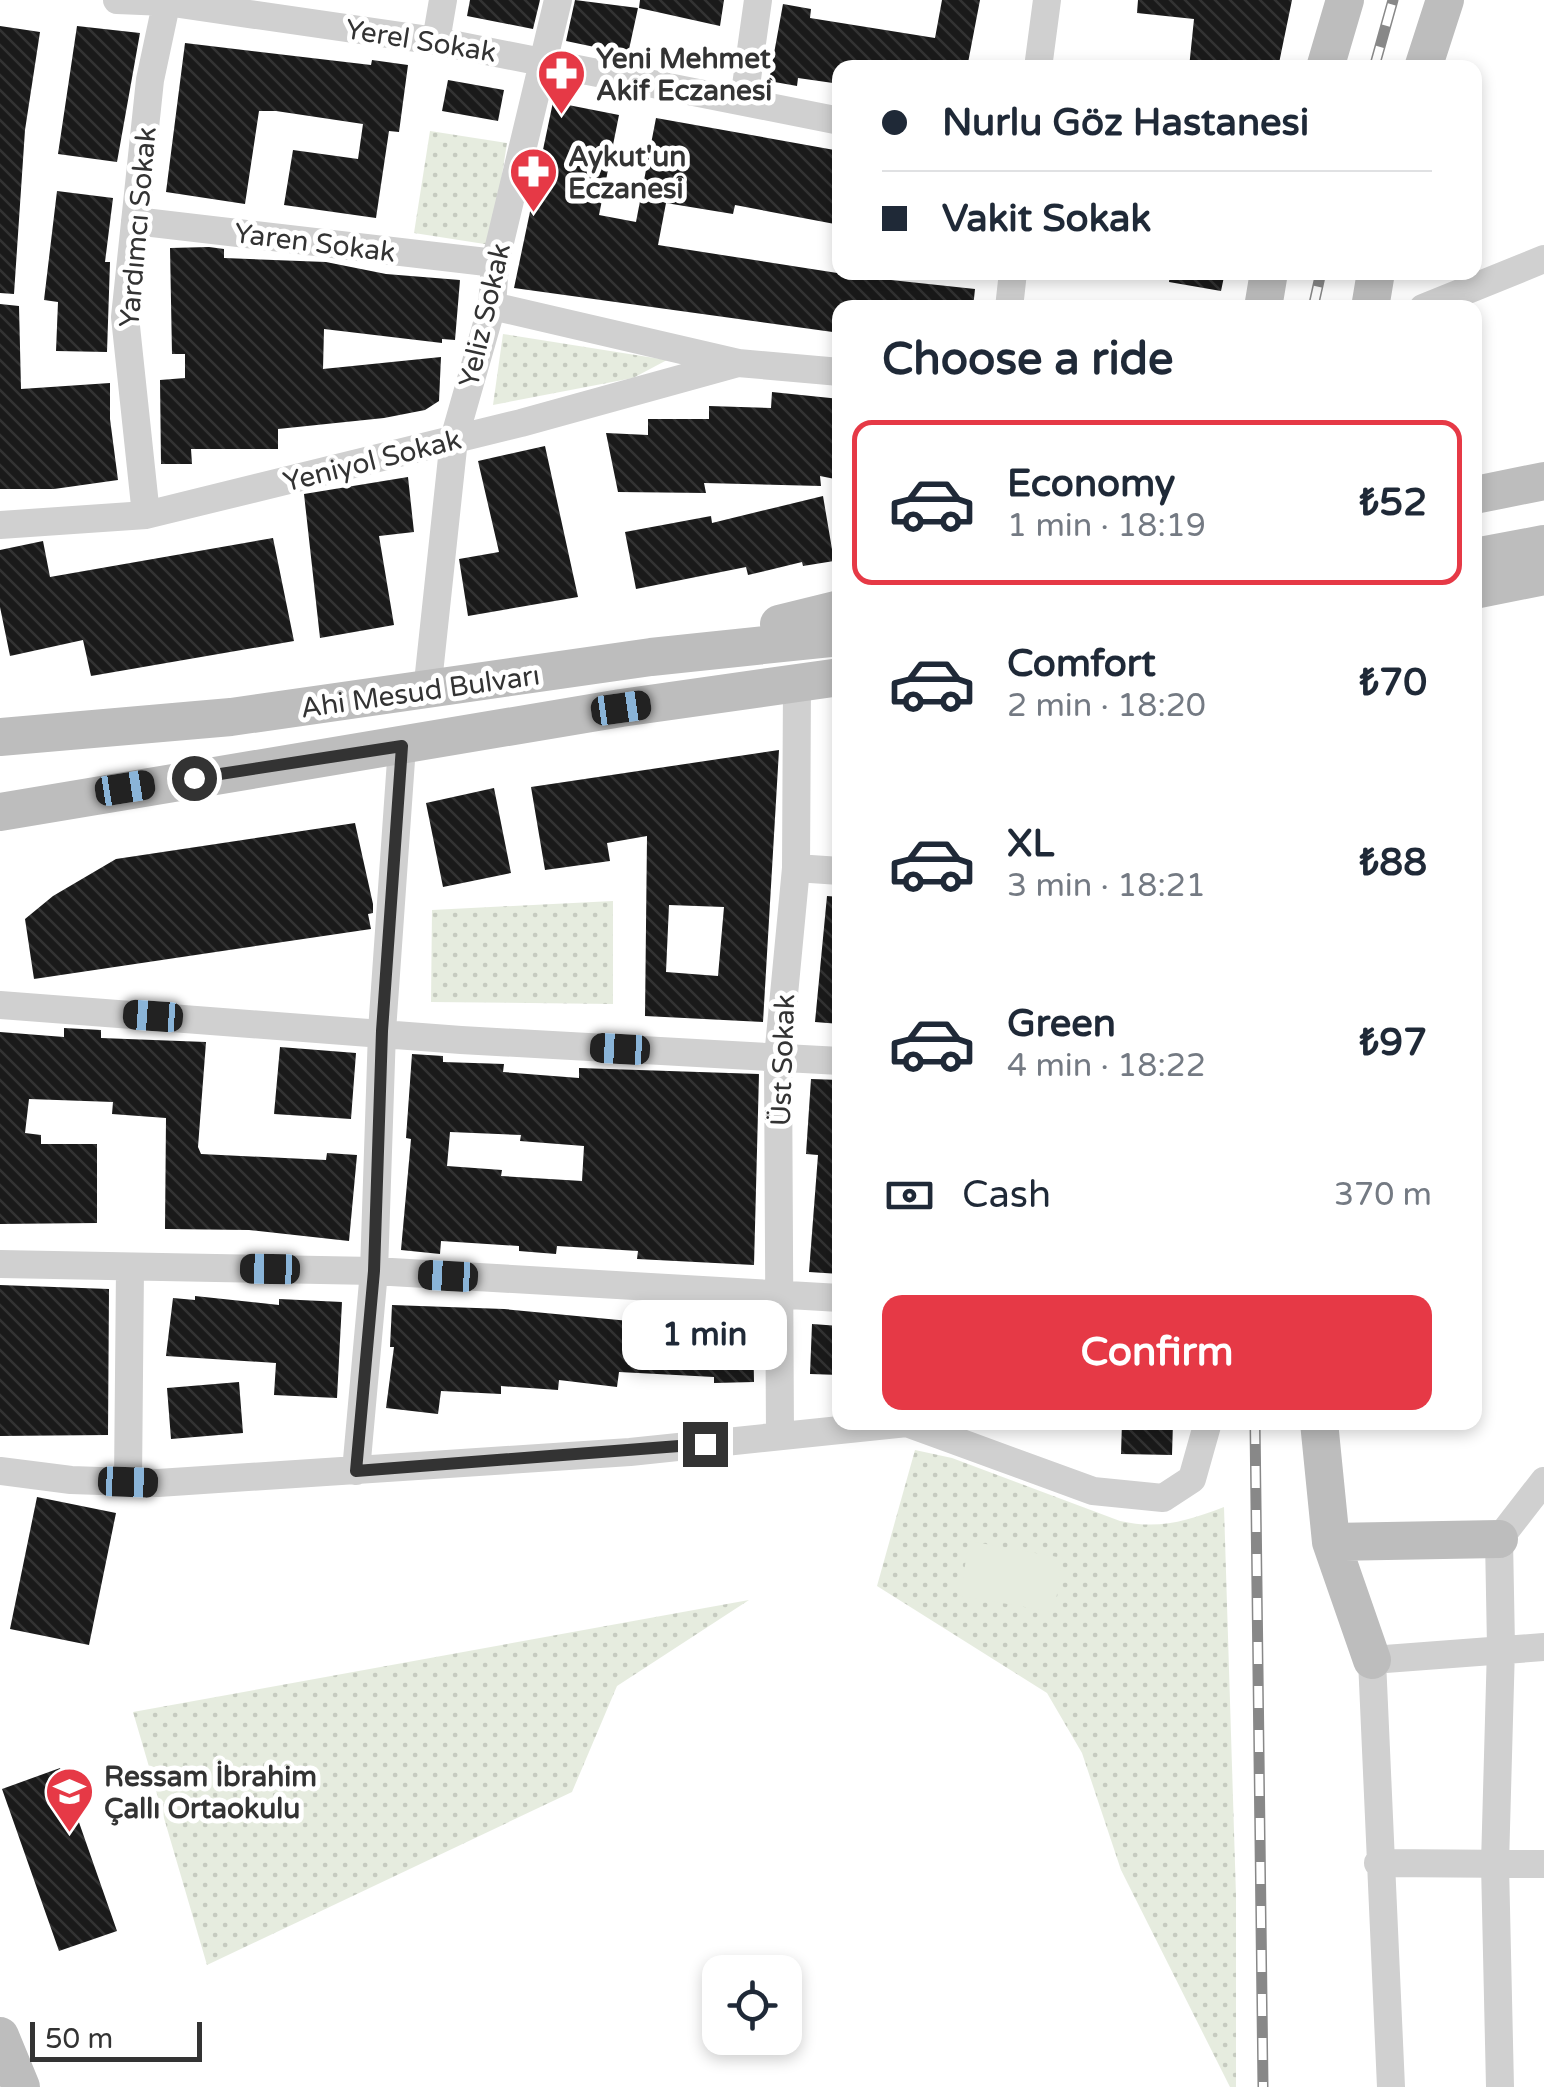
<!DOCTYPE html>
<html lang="en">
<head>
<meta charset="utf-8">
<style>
	:root { --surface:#fff; --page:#f6f6f7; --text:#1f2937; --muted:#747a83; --line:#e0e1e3; --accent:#e63946 }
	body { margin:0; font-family:"Varela Round",sans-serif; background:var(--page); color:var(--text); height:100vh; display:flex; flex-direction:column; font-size:38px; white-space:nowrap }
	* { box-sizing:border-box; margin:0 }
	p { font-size:32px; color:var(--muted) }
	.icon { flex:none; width:55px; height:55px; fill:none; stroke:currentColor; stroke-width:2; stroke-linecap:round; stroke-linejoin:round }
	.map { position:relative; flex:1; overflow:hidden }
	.drawer { position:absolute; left:832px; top:300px; width:650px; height:1130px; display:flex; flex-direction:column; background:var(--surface); border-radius:20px; box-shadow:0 5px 15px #0003 }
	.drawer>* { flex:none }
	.top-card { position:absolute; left:832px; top:60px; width:650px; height:220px; border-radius:20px; box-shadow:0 5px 15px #0003; display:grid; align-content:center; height:220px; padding:0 50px; background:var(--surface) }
	.fabs { position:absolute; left:702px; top:1955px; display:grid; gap:20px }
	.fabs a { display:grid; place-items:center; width:100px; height:100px; border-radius:20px; background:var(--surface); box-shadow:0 5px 15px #0003; font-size:50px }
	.scale { position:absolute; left:30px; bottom:25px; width:172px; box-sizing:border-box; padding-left:10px; border:5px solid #333; border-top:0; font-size:28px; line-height:35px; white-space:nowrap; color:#333; -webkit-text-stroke:8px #fff; paint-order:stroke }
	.end { position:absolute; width:45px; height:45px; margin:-22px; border:12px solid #333; background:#fff; box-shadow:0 0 0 5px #fff }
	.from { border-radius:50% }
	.bubble { position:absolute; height:70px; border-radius:20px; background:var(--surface); box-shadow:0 5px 15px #0003; font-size:32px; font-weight:800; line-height:70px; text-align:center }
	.car { position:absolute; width:30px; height:60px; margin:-30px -15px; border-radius:12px; box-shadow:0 0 8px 2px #0007; background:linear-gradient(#222 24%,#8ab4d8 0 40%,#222 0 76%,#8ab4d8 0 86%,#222 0) }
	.top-card b { display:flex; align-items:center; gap:35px; height:95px; font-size:38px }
	.top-card b+b { border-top:2px solid var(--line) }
	.top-card i { width:25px; height:25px; background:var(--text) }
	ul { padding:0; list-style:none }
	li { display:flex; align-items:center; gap:30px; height:165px; margin:0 20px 15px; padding:0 30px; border:5px solid transparent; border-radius:20px }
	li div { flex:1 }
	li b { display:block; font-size:38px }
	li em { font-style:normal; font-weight:800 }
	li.on { border-color:var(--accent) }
	li>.icon { width:90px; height:90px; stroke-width:1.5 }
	h2 { padding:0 50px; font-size:45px; line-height:120px }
	.pay { display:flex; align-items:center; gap:25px; height:110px; padding:0 50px; font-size:38px }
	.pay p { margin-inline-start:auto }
	.cta { display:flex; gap:20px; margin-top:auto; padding:20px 50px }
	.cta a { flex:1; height:115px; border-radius:20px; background:var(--accent); color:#fff; font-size:40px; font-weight:800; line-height:115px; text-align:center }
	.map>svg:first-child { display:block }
</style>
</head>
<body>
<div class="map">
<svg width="1544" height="2087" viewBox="0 0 1544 2087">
	<defs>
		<pattern id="grass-dots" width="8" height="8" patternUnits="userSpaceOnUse" patternTransform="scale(2.5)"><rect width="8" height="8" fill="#e6ecdf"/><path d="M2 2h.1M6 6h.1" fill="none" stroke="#c6cbc0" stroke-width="1.8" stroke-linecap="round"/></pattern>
		<pattern id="building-back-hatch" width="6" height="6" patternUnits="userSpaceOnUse" patternTransform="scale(2.5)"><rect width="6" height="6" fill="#1a1a1a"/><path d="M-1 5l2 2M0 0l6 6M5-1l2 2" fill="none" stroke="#333"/></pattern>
	</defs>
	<rect width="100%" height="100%" fill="#fff"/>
	<path fill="url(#grass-dots)" d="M430,131L507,143L491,245L414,233Z
		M503,334L667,360L633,378L493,405Z
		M613,901V1004L431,1002L432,910Z
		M915,1450L952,1458L1120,1521C1159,1530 1187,1521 1224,1507L1236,1896V2087H1230L1121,1870L1082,1753L1047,1693L877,1586Z
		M749,1600L617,1686L572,1792L207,1965L133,1712Z"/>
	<path fill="#e6ecdf" d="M969,1541L1063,1558L1054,1612L960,1596Z"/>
	<path fill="url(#building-back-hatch)" fill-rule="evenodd" d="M470,0H540L533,29L467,16Z
		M575,0L638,8L628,54L566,41Z
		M640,0H724L720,26L639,8Z
		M942,0H980L967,68H840V84L798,78L797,86L769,81L783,4L811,9L810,18L935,38Z
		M1138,0H1292L1278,68H1189L1194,19L1137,13Z
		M0,26L40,32L25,130L14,294L0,293Z
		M77,26L140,33L117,162L58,154Z
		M185,43L371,65L372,60L408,65L399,132L389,131L376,218L284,205L293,150L358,159L363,124L276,111H259L245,204L166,192Z
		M448,80L504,90L498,121L442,111Z
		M553,102L619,115L599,215L636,222L656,118L840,151V225L735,205L733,214L666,203L658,245L863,277L975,289L973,308H840V333L514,288Z
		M57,191L113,198L105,262H110L107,352L56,351L58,302L44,300Z
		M209,247L224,249V258L326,262L386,274L460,280L455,340L442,339V343L324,329L323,369L441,357L439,401L425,410L384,418L278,429V449H191L192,464H161L160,380L185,378V354H172L170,248Z
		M1170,272H1225L1221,291L1169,282Z
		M0,304L19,306L21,389L110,383V419L118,480L54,489H0Z
		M772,392L840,399V480L820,476L821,486L704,483L706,493L618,492L606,433L648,435V419H709V406L771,408Z
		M545,446L578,597L468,616L459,559L499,552L478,461Z
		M408,477L414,532L379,536L394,625L320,638L304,494Z
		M823,496L834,561L803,566L802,562L748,575L746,567L636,589L625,532L711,516L712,523Z
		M273,538L294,641L91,676L83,640L10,656L0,607V550L43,541L50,577Z
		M779,750L763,1022L645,1016L647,836L607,843L610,861L545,870L531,787ZM669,905L724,907L718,976L666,972Z
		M494,788L511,873L443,887L426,803Z
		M355,823L373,904V913L368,914L371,929L34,979L25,919L53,896L116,859Z
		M827,896L840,897V1024L815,1022Z
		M64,1028L101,1030V1038L206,1042L198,1147L201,1154L326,1160L327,1153L357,1155L349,1241L249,1230L165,1229L166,1118L112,1114L113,1102L29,1099L25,1133L41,1135V1144H97V1223L0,1224V1032L64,1037Z
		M280,1047L356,1053L351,1119L274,1114Z
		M412,1054L443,1056V1062L504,1064L503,1072L579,1078V1068L759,1074L754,1265L637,1259L638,1251L557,1246L556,1254L519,1251V1246L441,1241L440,1254L401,1250L411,1139L406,1138ZM450,1132L521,1135L520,1141L584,1146L582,1181L501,1176L502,1170L447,1166Z
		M811,1079L840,1080V1274L809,1272L818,1155L806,1154Z
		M0,1285L109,1289L108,1435L0,1436Z
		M195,1296L279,1305V1299L342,1302L337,1398L274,1395L276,1363L166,1356L173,1298L195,1300Z
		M392,1305L504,1309L714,1329L753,1326L754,1382L714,1383V1377L619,1372L617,1387L559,1380L558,1390L501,1386V1394L441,1391L438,1414L386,1408L394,1347H390Z
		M812,1324L840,1326V1375L810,1374Z
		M239,1382L243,1433L171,1439L167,1388Z
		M1122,1422H1173L1172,1455L1121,1454Z
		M37,1497L116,1513L89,1645L10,1629Z
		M60,1768L117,1931L59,1951L2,1789Z"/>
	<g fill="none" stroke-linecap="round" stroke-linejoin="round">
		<path stroke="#d0d0d0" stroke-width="28" d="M117,0L166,2L436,41L840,121
			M436,41L443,0
			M1038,68L1047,0
			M744,100L758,0
			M135,221L495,263
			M492,306L738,363L840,372
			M1009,308L1013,272
			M1423,308L1544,259
			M146,515L125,317L150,80L167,0
			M0,525L146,515L521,423L738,363
			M427,692L454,439L492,306L495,263L558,0
			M796,868L840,871
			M0,1005L461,1040L840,1061
			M0,1264L374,1271L840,1298
			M780,1436L778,1058L796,868L797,684
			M0,1471L71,1480L158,1483L630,1452L907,1423L1093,1491L1163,1498L1192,1479L1208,1422
			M356,1471L374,1271L382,1031L402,746
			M128,1482L130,1267
			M1378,1863L1544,1864
			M1391,2087L1372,1660L1544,1647
			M1500,2087L1495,1864L1501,1647L1499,1539L1544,1481"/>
		<path stroke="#bdbdbd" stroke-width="38" d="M1325,68L1345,0
			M1423,68L1445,0
			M1263,308L1269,272
			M1370,308L1376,272
			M1475,495L1544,481
			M1475,557L1544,544
			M1475,590L1544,576
			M779,624L840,609
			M0,737L231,717L651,657L840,637
			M0,812L621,708L840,677
			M1319,1422L1331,1542L1372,1660
			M1331,1542L1499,1539
			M0,2036L21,2087"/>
		<defs>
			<path id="rail" d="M1374,68L1393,0
				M1313,308L1321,272
				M1255,1422L1263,2087"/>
		</defs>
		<use href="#rail" stroke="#888" stroke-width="11"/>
		<use href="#rail" stroke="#fff" stroke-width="8" stroke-dasharray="22" stroke-linecap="butt"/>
	</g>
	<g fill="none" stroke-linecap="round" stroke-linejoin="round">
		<path stroke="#333" stroke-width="12" d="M194,778L402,746L382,1031L374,1271L356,1471L705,1444"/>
	</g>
	<defs>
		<symbol id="pharmacy-pin" viewBox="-11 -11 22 30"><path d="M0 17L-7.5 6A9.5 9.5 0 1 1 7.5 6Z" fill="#e63946" stroke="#fff"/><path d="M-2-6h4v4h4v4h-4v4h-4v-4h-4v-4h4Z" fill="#fff"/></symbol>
		<symbol id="school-pin" viewBox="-11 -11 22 30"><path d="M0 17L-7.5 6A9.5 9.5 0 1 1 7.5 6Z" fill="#e63946" stroke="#fff"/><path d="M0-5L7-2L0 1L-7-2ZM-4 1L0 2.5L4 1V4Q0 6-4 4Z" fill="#fff"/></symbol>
	</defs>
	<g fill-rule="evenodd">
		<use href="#pharmacy-pin" x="534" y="46" width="55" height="75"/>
		<use href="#pharmacy-pin" x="506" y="144" width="55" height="75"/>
		<use href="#school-pin" x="42" y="1764" width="55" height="75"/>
	</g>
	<g text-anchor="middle" stroke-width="10" stroke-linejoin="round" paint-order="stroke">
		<g font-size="28" fill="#333" stroke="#fff">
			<text transform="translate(421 40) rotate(9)" y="10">Yerel Sokak</text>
			<text transform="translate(137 227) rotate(-85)" y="10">Yardımcı Sokak</text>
			<text transform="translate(315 242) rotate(7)" y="10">Yaren Sokak</text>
			<text transform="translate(484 315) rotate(-77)" y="10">Yeliz Sokak</text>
			<text transform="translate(372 460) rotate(-14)" y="10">Yeniyol Sokak</text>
			<text transform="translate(420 691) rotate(-8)" y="10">Ahi Mesud Bulvarı</text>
			<text transform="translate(782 1060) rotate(-88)" y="10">Üst Sokak</text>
		</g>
		<g font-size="28" font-weight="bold" fill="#333" stroke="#fff" text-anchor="start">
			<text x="596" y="68">Yeni Mehmet<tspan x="596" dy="32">Akif Eczanesi</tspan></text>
			<text x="568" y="166">Aykut'un<tspan x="568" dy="32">Eczanesi</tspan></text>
			<text x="104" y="1786">Ressam İbrahim<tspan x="104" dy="32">Çallı Ortaokulu</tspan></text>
		</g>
	</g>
</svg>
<div class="fabs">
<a><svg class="icon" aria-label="locate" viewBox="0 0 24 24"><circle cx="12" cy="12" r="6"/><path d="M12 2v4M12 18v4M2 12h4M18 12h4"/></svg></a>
</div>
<div class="scale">50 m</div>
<i class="end from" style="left:194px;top:778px"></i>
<i class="end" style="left:705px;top:1444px"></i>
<div class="bubble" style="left:622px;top:1300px;width:165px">1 min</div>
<i class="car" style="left:621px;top:708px;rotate:82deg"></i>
<i class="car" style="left:125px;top:788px;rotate:81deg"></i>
<i class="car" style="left:153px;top:1016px;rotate:274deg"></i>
<i class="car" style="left:620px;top:1049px;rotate:273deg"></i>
<i class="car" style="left:270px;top:1269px;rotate:271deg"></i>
<i class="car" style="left:448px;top:1276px;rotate:273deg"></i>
<i class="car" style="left:128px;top:1482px;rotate:92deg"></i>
<div class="top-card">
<b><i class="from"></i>Nurlu Göz Hastanesi</b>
<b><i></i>Vakit Sokak</b>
</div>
<section class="drawer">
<h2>Choose a ride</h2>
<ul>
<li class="on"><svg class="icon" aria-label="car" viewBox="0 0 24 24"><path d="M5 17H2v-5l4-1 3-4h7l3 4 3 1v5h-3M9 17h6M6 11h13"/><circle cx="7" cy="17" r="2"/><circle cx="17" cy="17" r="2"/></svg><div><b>Economy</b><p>1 min · 18:19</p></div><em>₺52</em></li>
<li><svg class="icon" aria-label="car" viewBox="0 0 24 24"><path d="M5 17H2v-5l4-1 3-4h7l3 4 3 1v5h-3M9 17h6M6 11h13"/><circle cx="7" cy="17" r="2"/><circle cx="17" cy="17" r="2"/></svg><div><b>Comfort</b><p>2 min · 18:20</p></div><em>₺70</em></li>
<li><svg class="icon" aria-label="car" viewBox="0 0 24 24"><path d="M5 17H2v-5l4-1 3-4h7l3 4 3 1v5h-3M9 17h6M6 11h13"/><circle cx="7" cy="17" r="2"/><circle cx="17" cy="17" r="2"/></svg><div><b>XL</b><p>3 min · 18:21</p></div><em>₺88</em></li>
<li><svg class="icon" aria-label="car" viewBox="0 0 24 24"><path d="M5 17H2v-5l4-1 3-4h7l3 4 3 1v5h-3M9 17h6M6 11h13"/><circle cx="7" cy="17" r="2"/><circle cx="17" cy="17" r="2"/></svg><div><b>Green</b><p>4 min · 18:22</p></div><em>₺97</em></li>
</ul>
<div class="pay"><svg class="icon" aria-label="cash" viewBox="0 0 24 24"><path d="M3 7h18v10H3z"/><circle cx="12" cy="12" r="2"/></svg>Cash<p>370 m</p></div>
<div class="cta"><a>Confirm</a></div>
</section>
</div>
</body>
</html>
